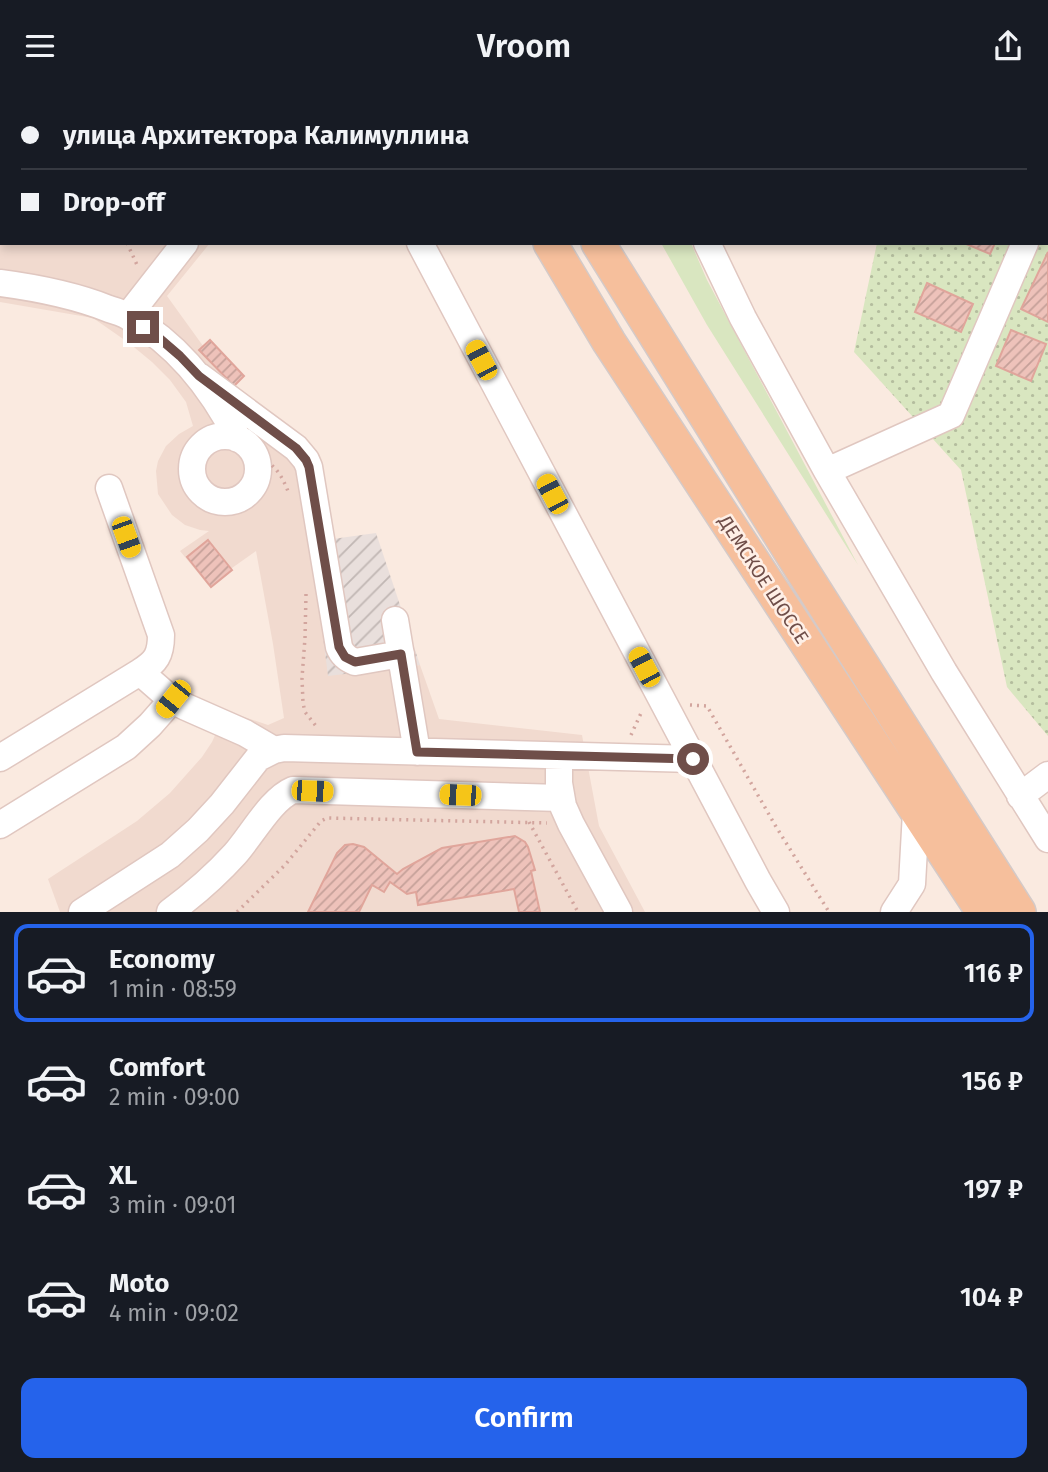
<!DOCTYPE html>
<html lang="en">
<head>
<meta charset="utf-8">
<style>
	:root { --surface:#171b24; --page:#20242c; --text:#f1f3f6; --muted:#9ea1a6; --line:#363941; --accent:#2563eb }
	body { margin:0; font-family:"Fira Sans",sans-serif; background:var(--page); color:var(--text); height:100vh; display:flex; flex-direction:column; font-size:26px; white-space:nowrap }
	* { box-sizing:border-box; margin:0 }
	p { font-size:23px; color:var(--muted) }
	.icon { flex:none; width:38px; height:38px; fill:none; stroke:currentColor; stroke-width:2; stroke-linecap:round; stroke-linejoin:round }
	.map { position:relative; height:821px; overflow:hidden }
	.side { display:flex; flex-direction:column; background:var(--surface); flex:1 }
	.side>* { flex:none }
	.guide { position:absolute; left:0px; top:0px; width:1048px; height:154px; box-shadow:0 4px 10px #0003; display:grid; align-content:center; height:154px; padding:0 21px; background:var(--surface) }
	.end { position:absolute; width:32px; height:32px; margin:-16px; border:9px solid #6f4e49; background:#fff; box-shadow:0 0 0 4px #fff }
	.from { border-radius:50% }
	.car { position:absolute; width:21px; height:42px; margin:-21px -10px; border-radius:9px; box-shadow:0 0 5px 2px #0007; background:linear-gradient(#f5c518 24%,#345 0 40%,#f5c518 0 76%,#345 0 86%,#f5c518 0) }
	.guide b { display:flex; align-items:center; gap:24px; height:66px; font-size:26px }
	.guide b+b { border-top:2px solid var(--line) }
	.guide i { width:18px; height:18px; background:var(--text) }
	ul { padding:12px 0 0; list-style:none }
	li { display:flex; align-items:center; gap:21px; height:98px; margin:0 14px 10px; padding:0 7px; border:4px solid transparent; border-radius:14px }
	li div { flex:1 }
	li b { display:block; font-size:26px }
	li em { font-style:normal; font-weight:600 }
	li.selected { border-color:var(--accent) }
	li>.icon { width:63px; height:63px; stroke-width:1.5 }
	.action { display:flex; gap:14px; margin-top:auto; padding:14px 21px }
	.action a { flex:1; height:80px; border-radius:14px; background:var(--accent); color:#fff; font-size:28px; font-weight:600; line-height:80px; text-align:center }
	header { display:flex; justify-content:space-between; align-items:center; height:91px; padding:0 21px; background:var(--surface); font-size:32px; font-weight:600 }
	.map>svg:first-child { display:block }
</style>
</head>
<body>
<header><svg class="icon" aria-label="menu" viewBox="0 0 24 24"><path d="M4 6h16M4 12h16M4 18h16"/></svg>Vroom<svg class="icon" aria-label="share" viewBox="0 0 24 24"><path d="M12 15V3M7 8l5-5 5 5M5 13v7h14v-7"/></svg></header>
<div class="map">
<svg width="1048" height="821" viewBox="0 0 1048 821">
	<defs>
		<pattern id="industrial-furrows" width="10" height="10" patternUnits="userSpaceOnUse" patternTransform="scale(1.75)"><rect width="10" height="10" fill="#e9dfdc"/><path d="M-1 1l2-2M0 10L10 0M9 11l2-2" fill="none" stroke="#c1b7b4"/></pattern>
		<pattern id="garden-dots" width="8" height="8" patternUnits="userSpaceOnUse" patternTransform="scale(1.75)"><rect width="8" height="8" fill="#d9e6c0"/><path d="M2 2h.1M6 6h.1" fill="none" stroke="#b4bd9e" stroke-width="1.8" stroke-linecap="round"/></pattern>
		<pattern id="building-hatch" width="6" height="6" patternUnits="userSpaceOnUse" patternTransform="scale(1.75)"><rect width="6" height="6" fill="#eec2ba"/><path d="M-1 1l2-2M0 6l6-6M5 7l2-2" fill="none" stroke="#c5a099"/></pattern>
	</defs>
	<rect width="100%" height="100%" fill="#faeae0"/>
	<path fill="#f1dacf" d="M0,0H133L134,2H2V152H210L167,205L224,284L314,363L328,584L420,574L439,628L582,644L599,735L645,821H60L48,788L137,730L170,702L202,666L212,651L226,620L268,634L284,627L273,553L256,460L208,494L180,460L209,440L200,439L185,434L172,424L158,403L156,380L158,370L166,355L179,343L193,335L186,311L170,289L152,271L129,252L93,227L0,211Z"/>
	<path fill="url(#industrial-furrows)" d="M376,442L420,574L328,585L311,451Z"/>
	<path fill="#d9e6c0" d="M661,152H691L707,189L858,474L707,234Z"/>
	<path fill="url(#garden-dots)" d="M909,0H1048V645L1007,596L961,379L854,261L877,152H1046V2H909Z"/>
	<path fill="url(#building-hatch)" stroke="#e0a59b" stroke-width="2" d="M0,0H55L56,2H2V65L0,64Z
		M999,0H1036V2H999Z
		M964,152H995L990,163Z
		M1048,161V231L1021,218Z
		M927,192L973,213L961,241L915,221Z
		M1011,239L1046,253L1031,290L996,275Z
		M210,249L244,285L234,295L199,259Z
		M208,449L232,479L211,496L187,466Z
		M515,745L525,751L528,756L535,779L531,780L540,821H519L514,798L418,814L416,801L407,803L390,791L384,801L372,794L359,821H308L337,762L345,754L353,753L364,756L397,783L403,778L442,757Z"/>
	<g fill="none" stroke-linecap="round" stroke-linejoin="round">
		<defs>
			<path id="minor" d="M105,0L106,2
				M361,0L362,2
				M657,0V2
				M301,2L302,0
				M1046,98L1048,92
				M0,138H2
				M420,152L758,790L776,821
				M707,152L743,227L827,380L944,581L1048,748
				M0,192C38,197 74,204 109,218C116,220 123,222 129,226C178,253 213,299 238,348
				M128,225L185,152
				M199,285L296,357L306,369L309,376L339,556C342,564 347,568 355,571L401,563
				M192 378a33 33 0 1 1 66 0a33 33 0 1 1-66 0Z
				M827,380L951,324L1025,152
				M109,397L161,544C161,564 156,571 140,581L172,609L186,616L245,642L274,659
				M395,529L417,661
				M559,665V692L563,715L571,733L619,821
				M0,667L140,581
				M1020,705L1048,684
				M0,734L126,656L150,634L172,609
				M82,821L170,764L198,739L222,713L258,667L274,659L284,657L693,668
				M170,821C193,804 216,784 235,763C252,744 271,708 293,699L561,707
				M894,821L912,793L916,721"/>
			<path id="major" d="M484,0V2
				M529,0L530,2
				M550,152L609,251L983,821
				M598,152L800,476L1019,821"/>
		</defs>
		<use href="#minor" stroke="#e0c7c0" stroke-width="29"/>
		<use href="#major" stroke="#d4cac8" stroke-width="36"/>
		<path stroke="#d2a59e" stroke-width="3.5" stroke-dasharray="2 5" stroke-linecap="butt" d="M69,0V2
			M0,74L2,75
			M0,103H2
			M127,152L138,176
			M255,362C274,374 281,381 289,403
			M306,503L305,547L302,587L303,612L305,621L316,635
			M690,614L707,615L775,734L829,821
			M631,644L642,620
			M529,731L578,821
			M237,821L285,774L321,730L327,727L547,732"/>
		<use href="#minor" stroke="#fff" stroke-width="26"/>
		<use href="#major" stroke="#f6bf9c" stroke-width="33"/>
	</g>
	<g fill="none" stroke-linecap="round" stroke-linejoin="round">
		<path stroke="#6f4e49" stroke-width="9" d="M143,236L158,246L180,265L199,285L296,357L306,369L309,376L339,556L345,566L355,571L401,563L417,661L693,668"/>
	</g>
	<g text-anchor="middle" stroke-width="5" stroke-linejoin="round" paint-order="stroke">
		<g font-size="19" fill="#6f4e49" stroke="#feefe6">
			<text transform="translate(764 488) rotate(57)" y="7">ДЕМСКОЕ ШОССЕ</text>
		</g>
	</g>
</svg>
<i class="end from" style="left:693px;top:668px"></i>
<i class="end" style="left:143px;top:236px"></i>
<i class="car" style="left:481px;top:269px;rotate:332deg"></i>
<i class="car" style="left:552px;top:403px;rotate:332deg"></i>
<i class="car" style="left:126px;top:446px;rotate:160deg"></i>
<i class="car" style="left:644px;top:576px;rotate:332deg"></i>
<i class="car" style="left:173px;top:608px;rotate:219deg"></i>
<i class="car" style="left:312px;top:700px;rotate:92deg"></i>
<i class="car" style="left:460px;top:704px;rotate:272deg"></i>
<div class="guide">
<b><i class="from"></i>улица Архитектора Калимуллина</b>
<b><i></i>Drop-off</b>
</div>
</div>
<section class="side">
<ul>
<li class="selected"><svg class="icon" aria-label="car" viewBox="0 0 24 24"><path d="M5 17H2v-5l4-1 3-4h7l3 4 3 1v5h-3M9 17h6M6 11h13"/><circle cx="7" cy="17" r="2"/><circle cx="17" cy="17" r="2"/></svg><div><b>Economy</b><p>1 min · 08:59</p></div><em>116 ₽</em></li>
<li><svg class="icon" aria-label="car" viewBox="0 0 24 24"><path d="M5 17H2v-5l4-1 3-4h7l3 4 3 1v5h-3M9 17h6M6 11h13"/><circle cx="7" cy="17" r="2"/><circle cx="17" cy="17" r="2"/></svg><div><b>Comfort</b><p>2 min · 09:00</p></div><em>156 ₽</em></li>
<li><svg class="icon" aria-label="car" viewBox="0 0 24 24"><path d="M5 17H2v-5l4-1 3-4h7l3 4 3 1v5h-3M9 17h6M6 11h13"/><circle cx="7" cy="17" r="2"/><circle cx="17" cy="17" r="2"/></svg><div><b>XL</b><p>3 min · 09:01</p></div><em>197 ₽</em></li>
<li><svg class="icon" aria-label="car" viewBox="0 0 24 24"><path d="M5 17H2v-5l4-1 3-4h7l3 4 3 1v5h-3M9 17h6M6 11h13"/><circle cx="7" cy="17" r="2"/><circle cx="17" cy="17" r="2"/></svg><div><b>Moto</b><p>4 min · 09:02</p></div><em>104 ₽</em></li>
</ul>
<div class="action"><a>Confirm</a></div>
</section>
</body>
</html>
